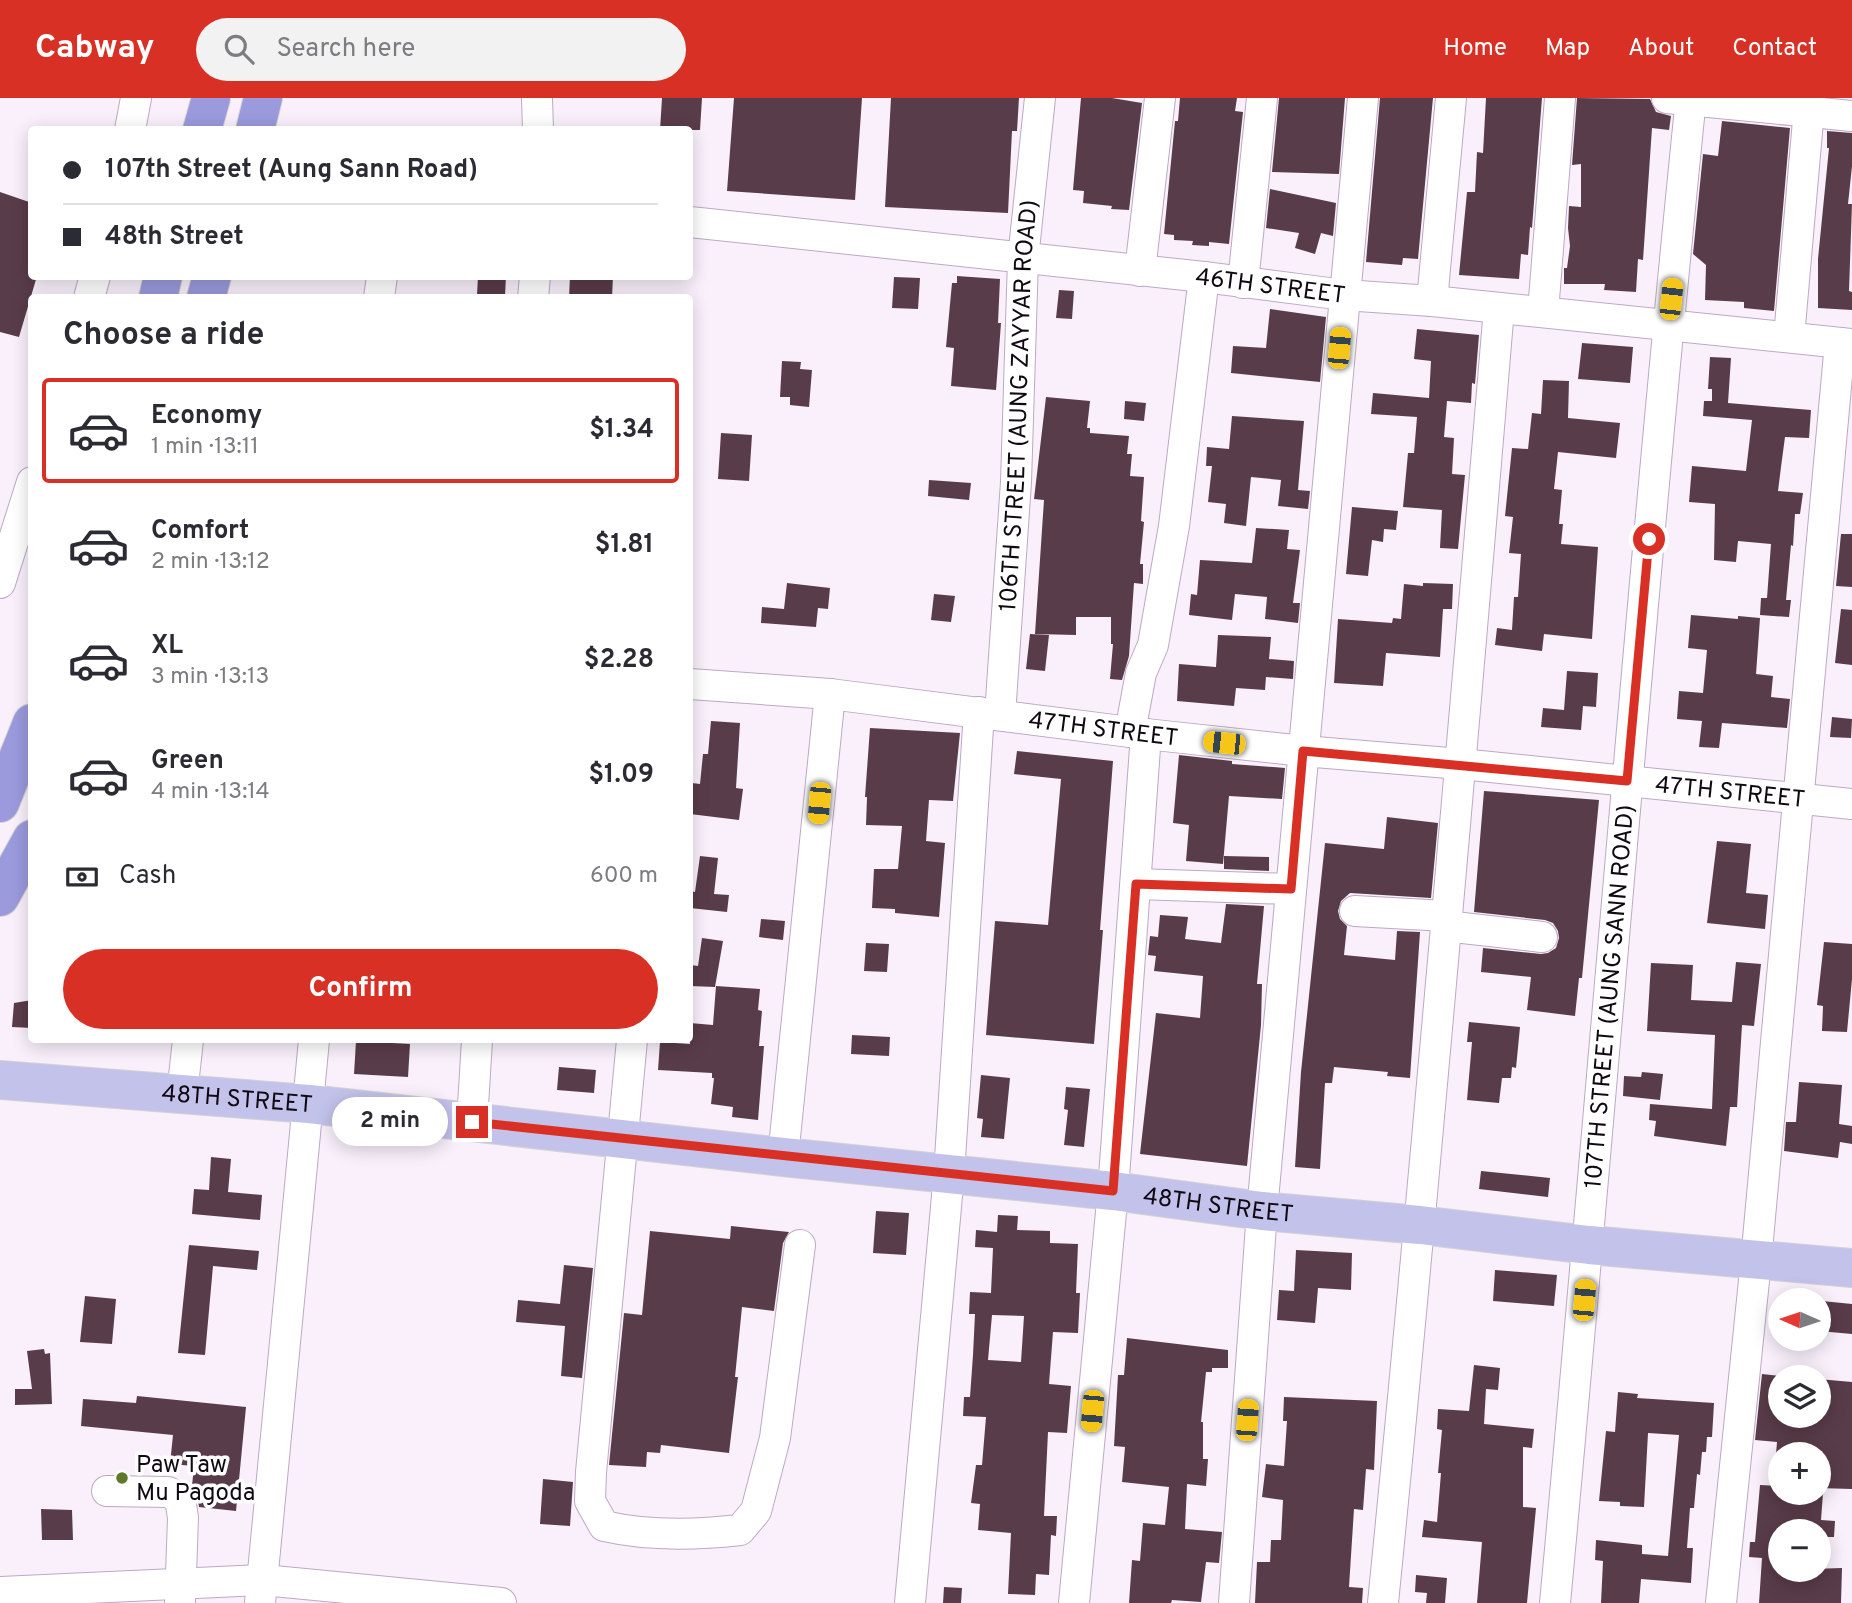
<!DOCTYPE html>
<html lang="en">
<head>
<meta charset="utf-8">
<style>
	:root { --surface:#fff; --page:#f2f2f3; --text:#2b2b33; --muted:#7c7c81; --line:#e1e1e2; --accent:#d93025 }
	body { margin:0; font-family:Overpass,sans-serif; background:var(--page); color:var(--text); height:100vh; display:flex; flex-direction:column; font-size:26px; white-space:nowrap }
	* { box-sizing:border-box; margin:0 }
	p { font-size:23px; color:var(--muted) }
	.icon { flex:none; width:38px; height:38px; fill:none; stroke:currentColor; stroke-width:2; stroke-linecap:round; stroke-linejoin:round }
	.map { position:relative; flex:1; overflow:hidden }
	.drawer { position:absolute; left:28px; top:196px; width:665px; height:749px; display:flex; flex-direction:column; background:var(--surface); border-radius:7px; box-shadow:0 4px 18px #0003 }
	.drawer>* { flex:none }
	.banner { position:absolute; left:28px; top:28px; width:665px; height:154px; border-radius:7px; box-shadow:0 4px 18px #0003; display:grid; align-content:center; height:154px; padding:0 35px; background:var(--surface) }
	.needle { width:46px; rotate:273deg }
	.fabs { position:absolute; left:1768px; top:1190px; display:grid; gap:14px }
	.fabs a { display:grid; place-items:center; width:63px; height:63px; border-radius:50%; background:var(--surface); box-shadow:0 4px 18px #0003; font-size:35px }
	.end { position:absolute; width:32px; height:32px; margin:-16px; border:9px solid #d93025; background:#fff; box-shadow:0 0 0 4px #fff }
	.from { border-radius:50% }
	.bubble { position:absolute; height:49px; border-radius:24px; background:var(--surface); box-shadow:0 4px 18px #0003; font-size:23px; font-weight:700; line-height:49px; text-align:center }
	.car { position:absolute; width:21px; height:42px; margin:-21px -10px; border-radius:9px; box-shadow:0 0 5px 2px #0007; background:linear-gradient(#f5c518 24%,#345 0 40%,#f5c518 0 76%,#345 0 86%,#f5c518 0) }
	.banner b { display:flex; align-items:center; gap:24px; height:66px; font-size:26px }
	.banner b+b { border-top:2px solid var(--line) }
	.banner i { width:18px; height:18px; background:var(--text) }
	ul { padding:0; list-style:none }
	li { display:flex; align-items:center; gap:21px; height:105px; margin:0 14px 10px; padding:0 21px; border:4px solid transparent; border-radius:7px }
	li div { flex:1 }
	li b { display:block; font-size:26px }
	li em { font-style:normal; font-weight:700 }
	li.selected { border-color:var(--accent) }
	li>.icon { width:63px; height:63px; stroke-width:1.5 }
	h2 { padding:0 35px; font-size:32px; line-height:84px }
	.pay { display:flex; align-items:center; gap:18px; height:77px; padding:0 35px; font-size:26px }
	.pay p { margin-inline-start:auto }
	.button { display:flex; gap:14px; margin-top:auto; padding:14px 35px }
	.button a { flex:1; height:80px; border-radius:42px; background:var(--accent); color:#fff; font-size:28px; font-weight:700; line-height:80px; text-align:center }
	header { display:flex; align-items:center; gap:42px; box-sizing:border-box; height:98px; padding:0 35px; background:var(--accent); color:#fff }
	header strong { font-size:33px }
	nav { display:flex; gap:38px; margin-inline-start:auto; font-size:24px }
	.search { width:490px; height:63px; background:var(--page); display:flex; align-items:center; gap:18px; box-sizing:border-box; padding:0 24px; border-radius:38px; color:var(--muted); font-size:26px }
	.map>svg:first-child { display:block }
</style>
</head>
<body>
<header>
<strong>Cabway</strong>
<div class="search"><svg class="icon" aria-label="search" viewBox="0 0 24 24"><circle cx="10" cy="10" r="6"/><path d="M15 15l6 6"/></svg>Search here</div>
<nav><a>Home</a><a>Map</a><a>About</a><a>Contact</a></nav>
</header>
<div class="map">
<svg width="1852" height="1505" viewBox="0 0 1852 1505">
	<rect width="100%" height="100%" fill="#f9f0fc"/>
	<path fill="#593c49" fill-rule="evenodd" d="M662,0H702L700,32H660Z
		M734,0H862L855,102L727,93Z
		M891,0H1019L1017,33H1012L1008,115L885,109Z
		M1081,0H1112L1142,5L1129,112L1111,111L1112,108L1083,105L1084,93L1073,92Z
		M1180,0H1237L1235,13L1243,14L1229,146L1209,144V148L1192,147L1193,143L1174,142V137L1164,136L1175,23H1178Z
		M1279,0H1345L1339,76L1272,74Z
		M1380,0H1433L1418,161L1403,160L1402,167L1366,164Z
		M1486,0H1542L1532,130L1530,129L1528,157L1521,156L1519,181L1459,177L1467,94H1475L1477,54L1483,55Z
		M1577,0L1650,1L1656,14L1671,18L1669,32L1652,30L1643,162L1638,161L1636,194L1604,192L1605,186H1564V170H1567L1570,148L1568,130L1569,108L1581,109V66L1572,67Z
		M1722,23L1790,30L1774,213L1744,210V204L1705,202L1706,167L1693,156L1703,56L1718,58Z
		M1827,33L1852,35V68L1848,106H1852L1849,193L1852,194V212L1818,210V161L1829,50H1827Z
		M1270,91L1336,105L1333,138L1321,135L1315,156L1295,150L1299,135L1266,130Z
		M0,94L32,105V178H37L19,239L0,234Z
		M478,178H506L505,198L477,197Z
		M570,178H613L612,200H569Z
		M957,178L1000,181L998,225H1001L996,292L951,288L954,250L946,249L952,185H957Z
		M894,179L920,180L918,211L892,210Z
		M1059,192L1074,193L1072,221L1056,220Z
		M1270,211L1326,219L1320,284L1231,275L1233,248L1266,250Z
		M1417,231L1479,237L1475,286L1472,285L1471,305L1447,303L1444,339L1454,340L1452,376L1465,377L1458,451L1440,450L1442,412L1403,409L1408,355H1414L1417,319L1371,316L1373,295L1429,300L1431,263L1414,261Z
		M1582,245L1633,249L1630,285L1578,281Z
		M1710,259L1731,260L1728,305L1811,312L1809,340L1785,339L1781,369L1778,393L1803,395L1800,416H1795L1793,448L1791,447L1786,502H1791L1789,519L1760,517L1761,500H1767L1771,446L1738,443L1736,464L1714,462L1715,406L1689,404L1692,368L1746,373L1752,322L1703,318L1704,303H1712V291H1708Z
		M782,263L801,264L800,271L812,272L809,309L790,307V299H780Z
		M1543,282L1569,283L1568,320L1620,325L1616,360L1558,354L1554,391L1562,392L1559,426H1563L1561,446L1598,449L1592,541L1544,536L1542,553L1495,547L1497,530L1512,532L1514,499H1518L1521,456L1509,455L1513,419L1505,418L1512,350L1528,351L1532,315L1541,316Z
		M1046,299L1090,303L1087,330H1090V335L1129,338L1127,356H1132L1130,378L1144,379L1141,423L1144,424L1140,466H1143V486L1134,485L1129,558L1122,582L1110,581L1113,546H1111V519H1076V537L1035,536L1044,402L1034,401Z
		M1125,303L1146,305L1144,323L1124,321Z
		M1232,318L1304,323L1298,392L1310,393L1308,411L1278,408L1281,382L1251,379L1246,428L1224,425L1226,406L1208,404L1212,368H1206L1207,349L1229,351Z
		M721,335L752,337L749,383L718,381Z
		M929,382L971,385L969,402L928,398Z
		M1352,409L1398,413L1396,432L1384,431L1383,444L1372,442L1368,478L1346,476Z
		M1256,430L1289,432L1287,451L1300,452L1293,505H1300L1298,525L1265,521L1267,499L1235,496L1232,522L1189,517L1191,496L1197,497L1200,462L1252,465Z
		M1841,436H1852V489L1836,488Z
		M787,485L830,490L828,511L818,510L816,529L761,525L762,509L784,511Z
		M1423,485L1453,486L1452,511H1443L1440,559L1386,555L1383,588L1334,585L1338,521L1392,525L1393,520L1401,521L1404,486L1423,488Z
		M934,496L955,498L951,524L931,522Z
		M1841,511L1852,512V567L1835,565Z
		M1691,517L1738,521V518L1760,520L1756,576L1773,578L1771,599L1790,601L1787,630L1722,625L1719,650L1699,649L1702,623L1677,621L1679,593L1703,595L1707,552L1688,550Z
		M1030,536L1049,537L1045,573L1026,571Z
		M1218,537L1271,539L1269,561L1294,563L1293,581L1266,579L1265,592L1236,590L1234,608L1177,603L1179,566L1216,569Z
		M1567,573L1598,575L1596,609L1583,608L1581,632L1541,629L1543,610L1564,612Z
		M1832,619L1852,621L1851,640L1830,639Z
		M711,623L740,625L736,690L743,691L739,722L690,716L692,685L700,686L703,656H708Z
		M870,630L960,635L953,703L929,702L926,743L945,745L939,819L895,815V811L872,810L874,771H898L902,728L866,727L867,699H865Z
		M1017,653L1113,663L1100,832H1103L1094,946L986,937L995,823L1048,827L1061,681L1014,676Z
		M1179,657L1232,663V666L1285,670L1282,701L1229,698L1223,766L1186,763L1189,727L1173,725Z
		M1484,693L1599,702L1582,880H1579L1575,918L1527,912L1531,879L1481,874L1483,850L1541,856L1548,855L1556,850L1559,840L1558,833L1553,825L1545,822L1474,814Z
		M1387,719L1438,725L1431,800L1350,795L1341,803L1338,813L1340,821L1347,828L1344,857L1395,862L1397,833L1420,834L1410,980L1387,978L1388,974L1334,969L1332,985H1325L1320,1071L1295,1069L1301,974L1325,745L1384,751Z
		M1717,743L1751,746L1746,795L1768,797L1765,831L1707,825Z
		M700,758L718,760L714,796L729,797L727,814L690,810V793L695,794Z
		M1224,758L1269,759V773L1224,771Z
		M1226,806L1264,808L1257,886H1262L1261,927L1247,1068L1140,1056L1156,915L1200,920L1203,878L1154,873L1156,858L1148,857L1150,838L1158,839L1160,817L1188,819L1185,841L1221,845Z
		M761,821L785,823L783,842L759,839Z
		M702,840L723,843L715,889L690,888V867L698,868Z
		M1824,844L1852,846V881L1847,934L1822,933L1823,908L1817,907Z
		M866,845L889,846L887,874L864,873Z
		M1736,864L1761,866L1754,928L1742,927L1737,1009H1730L1726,1048L1654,1038L1656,1023L1649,1022L1650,1006L1712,1011L1715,937L1647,933L1651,865L1693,867L1691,902L1732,904Z
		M716,888L760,891L758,912L762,913L759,948H764L758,1022L732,1019L733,1009L711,1006L714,980H712V975L658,972L660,944L690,946V925L713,927Z
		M32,902V930L12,929L14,905Z
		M1469,924L1520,929L1516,970L1512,969L1511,980H1502L1499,1005L1467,1002L1472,944H1467Z
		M852,937L890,939L889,958L851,956Z
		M356,943L410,946L408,979L354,976Z
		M559,969L596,972L594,995L557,992Z
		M1642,974L1663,976L1660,1002L1623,998L1624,978L1641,979Z
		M981,977L1010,980L1004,1041L981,1039L983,1021L977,1020Z
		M1799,984L1842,987L1839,1026L1852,1028V1046L1840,1044L1838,1060L1784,1053L1786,1024H1796Z
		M1066,989L1090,991L1084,1049L1064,1047L1068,1012L1064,1011Z
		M211,1059L231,1061L228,1094L262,1097L260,1122L192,1116L194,1091L209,1092Z
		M1481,1073L1550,1080L1548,1099L1479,1091Z
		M876,1113L909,1115L906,1157L873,1155Z
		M998,1117L1018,1118L1017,1132L1050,1133V1145L1078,1146L1076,1195H1080L1078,1235L1053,1234L1049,1286L1071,1288L1067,1335L1048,1334L1044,1418H1057L1056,1438L1051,1437L1049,1477L1036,1476L1035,1497L1008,1496L1011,1435L978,1432L980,1406L971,1405L976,1367H982L986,1319L963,1318L964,1299H970L973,1257L975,1216H969L970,1194L991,1195L993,1150L975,1149L976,1132L997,1134ZM992,1217L1024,1218L1021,1264L988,1262Z
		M731,1128L789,1134L783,1145L774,1213L742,1209L735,1279H738L729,1355L661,1347L660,1355L647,1354L646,1369L609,1367L624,1215L642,1217L650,1133L730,1141Z
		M189,1147L259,1153L257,1172L213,1168L205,1257L178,1255Z
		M1296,1152L1352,1155L1351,1192L1318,1190L1315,1225L1277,1222L1279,1192L1294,1193Z
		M564,1167L593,1170L582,1280L561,1278L565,1228L516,1224L518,1202L560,1206Z
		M1495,1172L1557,1177L1554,1208L1493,1203Z
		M85,1198L116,1201L112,1246L80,1244Z
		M1822,1203L1852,1206V1236L1819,1233Z
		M1127,1240L1228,1252V1270H1212V1274H1206L1201,1324H1203V1361H1208L1206,1388L1187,1386L1185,1431L1222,1434L1219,1465L1206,1464L1201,1504L1172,1502L1171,1505H1129L1132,1462L1140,1463L1143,1425L1165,1427L1169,1389L1122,1384L1125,1349L1114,1348L1118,1277H1124Z
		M44,1251L45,1256L50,1255L52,1306L15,1307V1291H32L27,1253Z
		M1474,1267L1500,1270L1498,1292L1486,1291L1484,1326L1534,1331L1532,1350L1523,1349V1409L1536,1410L1527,1505H1477L1482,1444L1422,1439L1424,1422L1437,1424L1441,1375H1438L1442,1332L1437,1331L1438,1311L1469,1313Z
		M1762,1276L1780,1278V1318H1818V1281L1852,1284V1391L1818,1390V1356H1776L1777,1344L1755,1342Z
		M1618,1294L1638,1296L1637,1300L1714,1305L1712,1339H1707L1706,1354H1702L1700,1377L1697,1376L1694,1410H1690L1687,1450H1693L1691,1485L1641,1481L1639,1505H1601L1603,1463L1595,1462L1596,1442L1642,1447V1456L1668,1458L1679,1337L1648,1335L1644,1409L1620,1408V1404L1599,1403L1606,1333L1615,1334Z
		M137,1298L246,1309L236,1413L199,1409L197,1397L192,1388L194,1368L170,1366L173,1337L81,1328L83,1301L136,1305Z
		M1284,1299L1377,1303L1374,1372L1366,1371L1363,1412L1354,1411L1349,1489L1363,1490L1362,1505H1255L1257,1464H1270L1271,1442H1281L1283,1402L1262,1399L1266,1366L1284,1368L1287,1323H1283Z
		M543,1381L573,1384L570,1428L540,1426Z
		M1760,1387L1780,1388V1395H1823L1821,1422L1835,1423L1834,1439H1818V1433H1780V1472L1842,1470L1841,1505H1759L1762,1460L1749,1459L1750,1444H1755Z
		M41,1411L72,1412L73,1442H42Z
		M1416,1477L1447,1480L1445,1505H1426L1427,1495L1415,1494Z
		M944,1489L962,1490L961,1505H943Z"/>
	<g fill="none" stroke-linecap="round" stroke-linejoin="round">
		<defs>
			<g id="minor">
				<path d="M537,0L538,32"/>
				<path d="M1667,0L1852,18"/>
				<path d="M130,32L136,0"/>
				<path id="s1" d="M690,124L1204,179L1344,197L1432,203L1852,246"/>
				<path d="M1140,173L1160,0"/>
				<path d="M1243,185L1262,0"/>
				<path d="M89,200L95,178"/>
				<path d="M379,200L382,178"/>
				<path d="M533,200L535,178"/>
				<path d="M1432,203L1451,0"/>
				<path d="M1543,214L1560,0"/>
				<path d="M1789,239L1810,0"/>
				<path d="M0,485L32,384"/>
				<path id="s2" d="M690,586L830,596L1146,636L1303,653L1461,666L1852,706"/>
				<path id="s3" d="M1000,617L1016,384L1023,161L1040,0"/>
				<path d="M1130,634L1141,575L1153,547L1174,428L1204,179"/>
				<path d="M1136,786L1291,791"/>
				<path d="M1355,813L1446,818"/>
				<path d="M1445,828L1542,839"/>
				<path d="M632,942L591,1374L590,1403L604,1428C647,1438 696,1437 740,1432L756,1413L775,1340L800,1147"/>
				<path d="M182,996L188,942"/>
				<path d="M472,1024L477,942"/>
				<path d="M783,1059L830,596"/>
				<path d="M107,1393L168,1394L180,1400L183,1420L180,1505"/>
				<path d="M0,1494L263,1482L501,1505"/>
				<path d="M260,1505L314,942"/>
				<path d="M910,1505L949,1076L979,614"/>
				<path d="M1074,1505L1113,1093L1146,636"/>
				<path d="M1234,1505L1262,1113L1363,0"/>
				<path d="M1383,1505C1426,1074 1463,642 1499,210"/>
				<path id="s4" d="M1555,1505C1602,1003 1640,501 1691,0"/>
				<path d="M1721,1505L1756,1163L1840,245"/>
			</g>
			<g id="major">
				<path id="s5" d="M0,982L309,1006L783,1059L1113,1093L1262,1113L1420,1127L1589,1147L1852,1170"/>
			</g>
			<path id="highway" d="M202,32L211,0
				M255,32L263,0
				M158,200L163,178
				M206,200L212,178
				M0,705L32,625
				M0,799L32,741"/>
		</defs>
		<use href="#minor" stroke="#bda8c5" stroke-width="32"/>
		<use href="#major" stroke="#d4d3d4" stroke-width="40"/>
		<use href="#highway" stroke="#d4d3d4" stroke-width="40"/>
		<use href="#minor" stroke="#fff" stroke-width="30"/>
		<use href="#major" stroke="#c2c2eb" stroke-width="38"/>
		<use href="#highway" stroke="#9a9add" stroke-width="38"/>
	</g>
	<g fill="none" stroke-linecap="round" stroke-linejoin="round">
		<path stroke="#d93025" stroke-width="9" d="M472,1024L1113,1093L1136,786L1291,791L1303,653L1627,683L1649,441"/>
	</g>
	<circle fill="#5f782a" stroke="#fff" stroke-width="2.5" cx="122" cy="1380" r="7"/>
	<g text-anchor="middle" stroke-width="7" stroke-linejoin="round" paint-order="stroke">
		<g font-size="24" fill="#100912" stroke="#fff">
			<text dy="8" stroke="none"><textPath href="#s1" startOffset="584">46TH STREET</textPath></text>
			<text dy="8" stroke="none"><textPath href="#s3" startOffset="310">106TH STREET (AUNG ZAYYAR ROAD)</textPath></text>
			<text dy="8" stroke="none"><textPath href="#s2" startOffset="416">47TH STREET</textPath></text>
			<text dy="8" stroke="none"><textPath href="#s2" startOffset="1046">47TH STREET</textPath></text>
			<text dy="8" stroke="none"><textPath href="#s4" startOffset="609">107TH STREET (AUNG SANN ROAD)</textPath></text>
			<text dy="8" stroke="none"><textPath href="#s5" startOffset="238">48TH STREET</textPath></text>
			<text dy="8" stroke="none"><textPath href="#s5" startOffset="1225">48TH STREET</textPath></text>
		</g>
		<g font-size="24" fill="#100912" stroke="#fff" text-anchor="start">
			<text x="136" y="1374">Paw Taw<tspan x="136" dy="28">Mu Pagoda</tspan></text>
		</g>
	</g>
</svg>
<div class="fabs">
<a><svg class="needle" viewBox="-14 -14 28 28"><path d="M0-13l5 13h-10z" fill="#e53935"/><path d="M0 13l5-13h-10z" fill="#7c7c81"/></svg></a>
<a><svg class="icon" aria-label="layers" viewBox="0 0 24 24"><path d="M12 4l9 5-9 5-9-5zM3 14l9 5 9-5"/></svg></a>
<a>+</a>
<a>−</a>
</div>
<i class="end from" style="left:1649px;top:441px"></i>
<i class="end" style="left:472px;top:1024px"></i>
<div class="bubble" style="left:332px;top:999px;width:116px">2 min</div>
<i class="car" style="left:1671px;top:201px;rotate:6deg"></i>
<i class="car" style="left:1339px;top:250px;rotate:5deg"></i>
<i class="car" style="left:1224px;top:645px;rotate:276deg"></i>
<i class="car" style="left:819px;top:705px;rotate:185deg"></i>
<i class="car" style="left:1584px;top:1202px;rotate:5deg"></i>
<i class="car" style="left:1092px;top:1313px;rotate:185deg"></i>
<i class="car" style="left:1247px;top:1322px;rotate:4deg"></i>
<div class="banner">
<b><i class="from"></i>107th Street (Aung Sann Road)</b>
<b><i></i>48th Street</b>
</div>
<section class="drawer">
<h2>Choose a ride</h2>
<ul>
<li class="selected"><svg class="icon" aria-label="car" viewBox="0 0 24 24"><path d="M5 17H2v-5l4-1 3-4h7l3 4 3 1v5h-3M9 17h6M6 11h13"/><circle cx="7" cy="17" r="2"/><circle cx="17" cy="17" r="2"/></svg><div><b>Economy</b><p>1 min · 13:11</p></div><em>$1.34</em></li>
<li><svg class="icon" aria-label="car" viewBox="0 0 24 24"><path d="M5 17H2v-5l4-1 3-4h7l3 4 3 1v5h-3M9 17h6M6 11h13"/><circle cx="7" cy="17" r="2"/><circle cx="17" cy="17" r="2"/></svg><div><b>Comfort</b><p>2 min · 13:12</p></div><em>$1.81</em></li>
<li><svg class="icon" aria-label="car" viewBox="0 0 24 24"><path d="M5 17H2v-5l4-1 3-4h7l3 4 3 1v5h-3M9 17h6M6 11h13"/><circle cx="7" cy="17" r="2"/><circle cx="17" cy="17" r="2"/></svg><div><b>XL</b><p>3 min · 13:13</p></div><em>$2.28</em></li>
<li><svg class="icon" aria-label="car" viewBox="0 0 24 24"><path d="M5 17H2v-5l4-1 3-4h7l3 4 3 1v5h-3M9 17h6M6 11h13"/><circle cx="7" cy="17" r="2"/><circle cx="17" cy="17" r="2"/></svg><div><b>Green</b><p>4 min · 13:14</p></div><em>$1.09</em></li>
</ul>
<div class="pay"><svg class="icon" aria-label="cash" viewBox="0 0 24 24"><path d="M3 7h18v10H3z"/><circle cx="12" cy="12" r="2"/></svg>Cash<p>600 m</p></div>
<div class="button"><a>Confirm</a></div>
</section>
</div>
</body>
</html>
